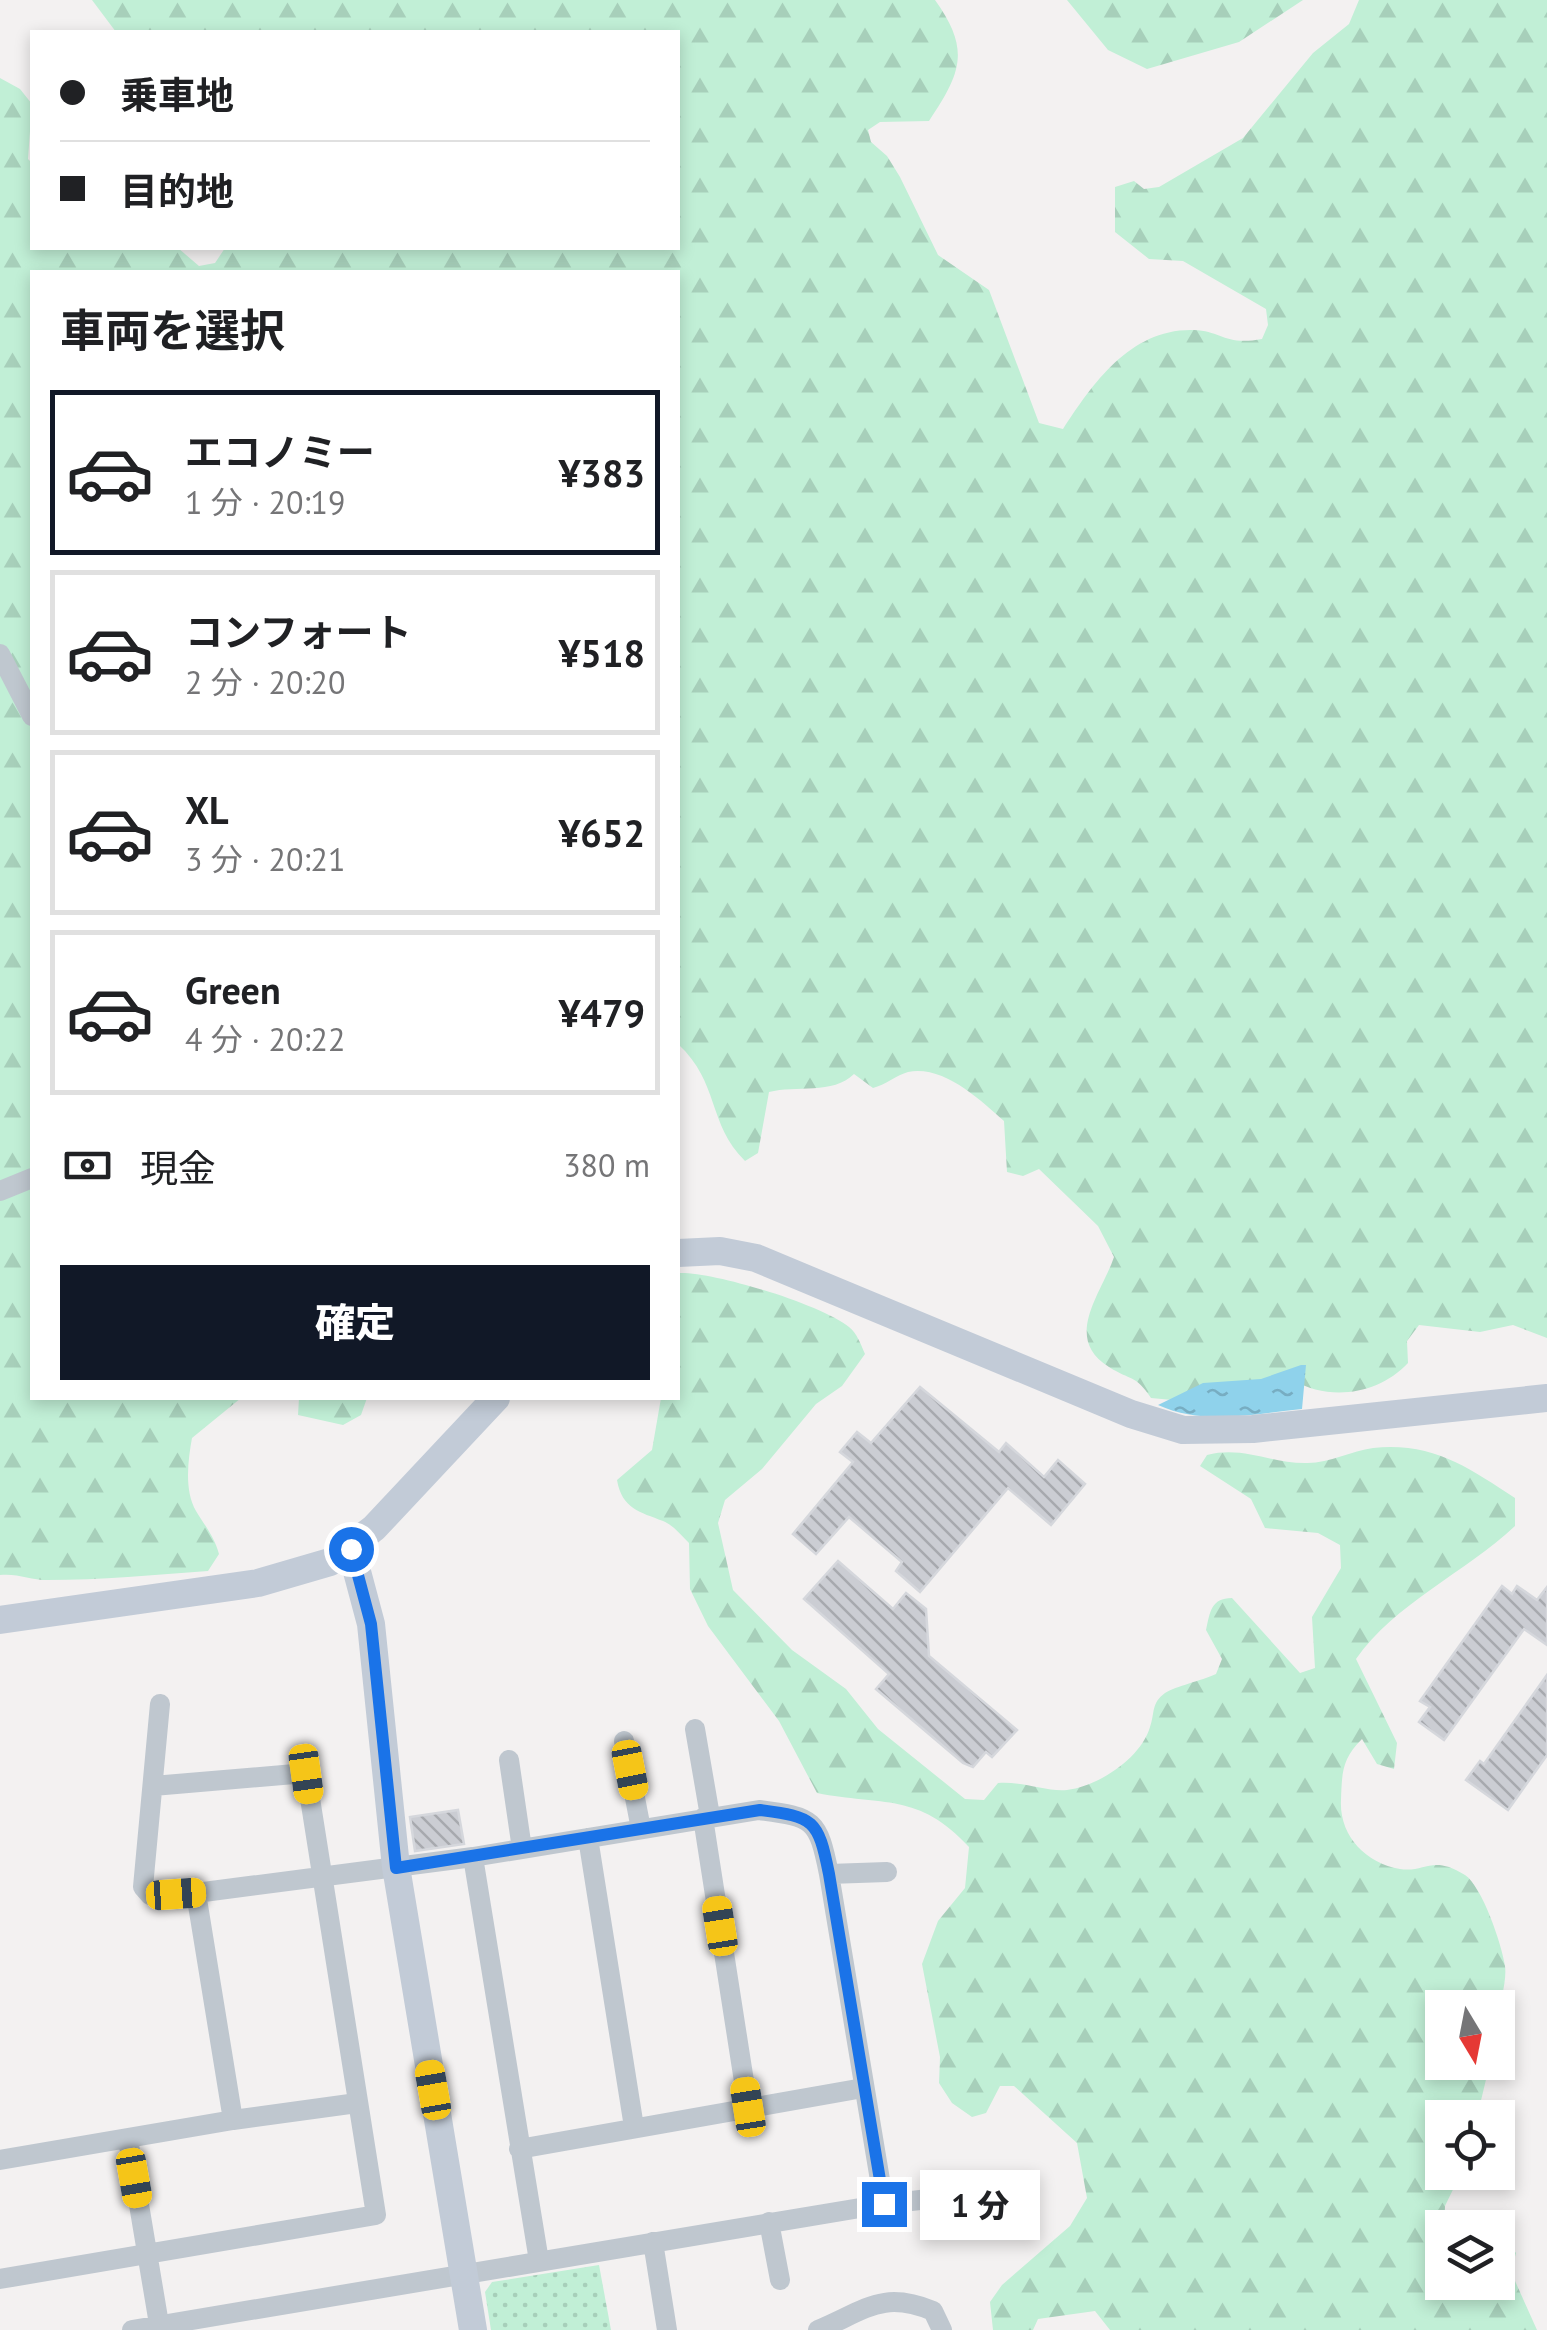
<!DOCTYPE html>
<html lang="ja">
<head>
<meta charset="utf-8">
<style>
	:root { --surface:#fff; --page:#f2f2f2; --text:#202124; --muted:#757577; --line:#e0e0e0; --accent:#111827 }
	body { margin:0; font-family:"PT Sans","Noto Sans JP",sans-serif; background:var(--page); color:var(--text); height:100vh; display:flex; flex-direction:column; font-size:38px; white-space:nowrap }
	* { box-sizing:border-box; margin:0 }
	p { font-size:32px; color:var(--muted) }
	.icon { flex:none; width:55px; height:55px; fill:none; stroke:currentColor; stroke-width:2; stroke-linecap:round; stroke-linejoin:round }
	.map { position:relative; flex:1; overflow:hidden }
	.sheet { position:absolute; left:30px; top:270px; width:650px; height:1130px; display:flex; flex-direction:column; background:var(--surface); border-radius:0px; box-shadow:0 5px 15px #0003 }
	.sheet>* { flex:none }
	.guide { position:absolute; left:30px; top:30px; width:650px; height:220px; border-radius:0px; box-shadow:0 5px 15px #0003; display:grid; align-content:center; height:220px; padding:0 30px; background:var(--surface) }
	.needle { width:65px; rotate:170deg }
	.tools { position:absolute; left:1425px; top:1990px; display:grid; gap:20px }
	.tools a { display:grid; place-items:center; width:90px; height:90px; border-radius:0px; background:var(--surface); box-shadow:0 5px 15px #0003; font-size:50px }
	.end { position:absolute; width:45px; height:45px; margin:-22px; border:12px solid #1a73e8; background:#fff; box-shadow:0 0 0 5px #fff }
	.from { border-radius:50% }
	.bubble { position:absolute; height:70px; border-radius:0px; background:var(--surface); box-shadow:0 5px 15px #0003; font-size:32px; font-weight:800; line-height:70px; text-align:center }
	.car { position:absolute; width:30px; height:60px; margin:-30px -15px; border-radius:12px; box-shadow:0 0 8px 2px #0007; background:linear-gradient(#f5c518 24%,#345 0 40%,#f5c518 0 76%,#345 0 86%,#f5c518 0) }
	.guide b { display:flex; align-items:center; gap:35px; height:95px; font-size:38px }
	.guide b+b { border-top:2px solid var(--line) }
	.guide i { width:25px; height:25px; background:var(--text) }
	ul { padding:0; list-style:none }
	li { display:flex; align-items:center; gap:30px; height:165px; margin:0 20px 15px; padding:0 10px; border:5px solid var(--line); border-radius:0px }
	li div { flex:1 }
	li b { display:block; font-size:38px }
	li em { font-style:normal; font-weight:800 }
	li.on { border-color:var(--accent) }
	li>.icon { width:90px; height:90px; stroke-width:1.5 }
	h2 { padding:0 30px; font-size:45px; line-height:120px }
	.pay { display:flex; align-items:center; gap:25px; height:110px; padding:0 30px; font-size:38px }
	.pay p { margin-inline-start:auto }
	.primary-button { display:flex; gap:20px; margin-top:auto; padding:20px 30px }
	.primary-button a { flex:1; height:115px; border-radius:0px; background:var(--accent); color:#fff; font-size:40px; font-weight:800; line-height:115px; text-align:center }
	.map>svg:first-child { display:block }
</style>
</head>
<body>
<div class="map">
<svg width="1547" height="2330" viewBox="0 0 1547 2330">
	<defs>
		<pattern id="forest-firs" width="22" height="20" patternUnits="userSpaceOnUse" patternTransform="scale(2.5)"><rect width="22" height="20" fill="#c1efd6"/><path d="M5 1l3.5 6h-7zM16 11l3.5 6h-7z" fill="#a7cfba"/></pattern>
		<pattern id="park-dots" width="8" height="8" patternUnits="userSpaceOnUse" patternTransform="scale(2.5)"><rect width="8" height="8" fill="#c1efd6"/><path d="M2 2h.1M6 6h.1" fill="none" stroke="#a7cfba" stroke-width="1.8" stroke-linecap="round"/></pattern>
		<pattern id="water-ripples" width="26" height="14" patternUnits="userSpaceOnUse" patternTransform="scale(2.5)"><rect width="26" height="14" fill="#8fd2eb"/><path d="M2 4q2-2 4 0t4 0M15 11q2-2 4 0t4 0" fill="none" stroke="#77adc2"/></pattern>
		<pattern id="building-back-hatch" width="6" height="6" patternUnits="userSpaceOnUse" patternTransform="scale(2.5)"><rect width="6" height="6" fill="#cbcdd3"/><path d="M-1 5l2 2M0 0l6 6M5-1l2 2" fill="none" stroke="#a7a9ae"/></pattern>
	</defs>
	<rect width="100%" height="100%" fill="#f3f1f1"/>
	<path fill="url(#forest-firs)" d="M92,0H935C971,50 961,73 929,121L880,122L868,130L871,142L887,156L900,177L938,255L989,290L1039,423L1063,429C1093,383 1131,328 1194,330C1222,331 1225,346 1262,339L1268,325L1266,309L1183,261L1149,259L1115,232V187L1134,181L1144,189L1159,187L1243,138L1313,53L1349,24L1359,0H1547V1338L1513,1325L1480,1332L1419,1325L1407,1341L1408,1363C1379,1394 1330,1402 1293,1380L1183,1401L1151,1398C1135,1374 1131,1381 1109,1367C1062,1338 1102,1293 1114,1257L1098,1226L1039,1169L1023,1176L1007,1172L1004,1121C980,1100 944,1065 908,1072C897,1075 885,1085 873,1088L854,1074C833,1095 796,1085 769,1092L758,1153L745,1161C707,1123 720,1083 678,1044V272H32V1398H241L192,1438C188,1460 184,1490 196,1511C205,1526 214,1536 219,1554L208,1571C155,1575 101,1580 47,1580C31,1580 17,1573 0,1575V78L20,89L32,104L28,159L32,163V248H178L199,266L215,263L225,248H678V32H116Z
		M1067,0H1303L1239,42L1147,69L1108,50Z
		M678,1273C713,1271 822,1305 849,1327C857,1333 861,1345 865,1354L842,1386L816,1404L762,1469L725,1500L718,1523L733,1590L792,1650L846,1689L878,1729L965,1799L984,1800L998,1783C1023,1781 1046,1792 1067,1790C1099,1786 1141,1758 1150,1727C1155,1713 1151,1703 1165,1693C1176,1686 1201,1681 1216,1674L1222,1659L1206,1630C1210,1612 1211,1598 1232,1598L1300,1673L1315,1668L1312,1617L1341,1568L1340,1545L1318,1533L1265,1528L1251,1499L1200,1466L1207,1455C1243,1446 1270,1463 1305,1463C1328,1464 1351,1451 1373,1448C1433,1442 1467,1467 1515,1498V1526C1466,1572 1394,1604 1356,1659L1397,1743L1394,1769L1377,1764L1362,1739C1342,1759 1342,1772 1341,1800C1339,1835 1365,1863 1400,1869C1425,1873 1432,1854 1465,1875C1482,1886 1502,1945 1505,1966C1507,1981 1500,2002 1498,2019V2008H1442V2062L1490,2063L1477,2117L1442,2118V2172L1461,2173L1445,2206L1442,2282H1498V2241L1508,2243L1516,2253L1511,2272L1537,2330H1110L1095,2311L1038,2319L1033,2330H993L990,2302L1002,2285L1070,2226L1087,2198L1077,2143L1014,2086H1000L986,2113L972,2117L952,2103L939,2083L940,2057L922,1964L938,1921L965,1888L969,1847C919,1792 882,1806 817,1793L779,1721L708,1626L690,1589L689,1543C681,1535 673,1525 663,1521C640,1512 622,1509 617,1480L652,1450L661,1398H678Z
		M299,1398H367L361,1415L343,1425L298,1415Z"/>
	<path fill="url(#park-dots)" d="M599,2265L611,2330H491L485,2292L492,2282Z"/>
	<path fill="url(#water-ripples)" d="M1301,1365H1306L1302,1409C1253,1414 1204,1426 1158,1405L1203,1383L1261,1379Z"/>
	<path fill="url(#building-back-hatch)" stroke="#d5d7dc" stroke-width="2.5" d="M920,1387L999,1452L1006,1443L1044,1477L1058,1460L1085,1484L1051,1525L1008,1488L920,1592L896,1571L902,1562L849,1517L816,1554L793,1534L853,1462L840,1452L857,1432L871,1443Z
		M838,1561L893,1609L906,1593L926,1609L929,1656L1017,1730L992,1757L986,1752L973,1767L963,1763L876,1689L889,1674L804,1599Z
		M1502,1586L1512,1594L1517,1586L1537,1600L1547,1587V1645L1524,1629L1444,1740L1419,1722L1430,1707L1420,1701Z
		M1547,1675V1755L1508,1810L1466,1780L1480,1761L1484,1764Z
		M458,1810L464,1844L415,1851L410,1817Z"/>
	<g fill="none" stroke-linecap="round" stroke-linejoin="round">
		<path stroke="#bfc7cf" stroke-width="20" d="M0,654L32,716
			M0,1191L32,1178
			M160,1704L143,1887L150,1895L196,1893
			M695,1729L710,1816
			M624,1741L641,1829
			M509,1760L522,1849
			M703,1818L748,2107
			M588,1838L634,2127
			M473,1857L539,2261
			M829,1874L887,1872
			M233,2120L357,2103
			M128,2139L160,2330
			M519,2149L863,2088
			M0,2160L233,2120L196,1893L473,1857L759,1810C814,1817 818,1819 829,1874L884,2204L132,2330
			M884,2204L938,2198
			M769,2222L780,2280
			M653,2242L667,2330
			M0,2279L376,2215L306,1773L153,1786
			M818,2330C866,2310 882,2290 933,2311L942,2330"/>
		<path stroke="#c2cbd7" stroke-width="28" d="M678,1253L720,1251L756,1258L1131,1414L1183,1430L1253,1429L1547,1398
			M351,1549L371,1624L396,1867L473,2330
			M0,1620L258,1583L330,1562L374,1528L496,1398"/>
	</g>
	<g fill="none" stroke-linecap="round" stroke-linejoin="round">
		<path stroke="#1a73e8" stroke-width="12" d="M351,1549L371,1624L396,1868L760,1810C814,1817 818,1819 829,1874L884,2204"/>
	</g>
</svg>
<div class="tools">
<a><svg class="needle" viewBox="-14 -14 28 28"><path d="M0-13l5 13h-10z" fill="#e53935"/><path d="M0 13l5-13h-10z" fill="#757577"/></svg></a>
<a><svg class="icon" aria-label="locate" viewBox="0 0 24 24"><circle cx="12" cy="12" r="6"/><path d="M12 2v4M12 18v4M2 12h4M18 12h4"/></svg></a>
<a><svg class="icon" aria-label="layers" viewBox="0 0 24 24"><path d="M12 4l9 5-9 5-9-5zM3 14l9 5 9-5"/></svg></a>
</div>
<i class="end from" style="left:351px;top:1549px"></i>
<i class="end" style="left:884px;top:2204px"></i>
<div class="bubble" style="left:920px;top:2170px;width:120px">1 分</div>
<i class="car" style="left:630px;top:1770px;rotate:169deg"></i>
<i class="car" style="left:306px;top:1774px;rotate:172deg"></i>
<i class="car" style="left:176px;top:1894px;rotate:86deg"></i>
<i class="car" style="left:720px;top:1926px;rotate:351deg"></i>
<i class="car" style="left:433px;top:2090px;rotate:350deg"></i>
<i class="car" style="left:748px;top:2107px;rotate:351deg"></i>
<i class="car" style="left:134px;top:2178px;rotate:170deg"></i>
<div class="guide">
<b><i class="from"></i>乗車地</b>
<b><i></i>目的地</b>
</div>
<section class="sheet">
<h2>車両を選択</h2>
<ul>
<li class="on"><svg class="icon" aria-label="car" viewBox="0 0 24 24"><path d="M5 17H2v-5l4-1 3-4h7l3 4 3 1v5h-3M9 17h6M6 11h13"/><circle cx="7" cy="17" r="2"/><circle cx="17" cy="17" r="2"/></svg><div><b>エコノミー</b><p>1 分 · 20:19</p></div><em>¥383</em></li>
<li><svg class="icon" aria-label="car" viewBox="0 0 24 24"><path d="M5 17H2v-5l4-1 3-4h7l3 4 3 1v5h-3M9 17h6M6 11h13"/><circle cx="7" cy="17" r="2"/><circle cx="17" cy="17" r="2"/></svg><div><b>コンフォート</b><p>2 分 · 20:20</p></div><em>¥518</em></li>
<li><svg class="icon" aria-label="car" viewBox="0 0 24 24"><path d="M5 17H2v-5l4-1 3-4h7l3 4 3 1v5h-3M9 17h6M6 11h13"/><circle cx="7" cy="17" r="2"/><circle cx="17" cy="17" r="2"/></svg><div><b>XL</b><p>3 分 · 20:21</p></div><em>¥652</em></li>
<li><svg class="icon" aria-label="car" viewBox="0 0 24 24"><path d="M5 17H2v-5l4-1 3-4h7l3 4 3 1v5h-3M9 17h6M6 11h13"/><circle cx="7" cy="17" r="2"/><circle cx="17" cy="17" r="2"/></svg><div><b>Green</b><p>4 分 · 20:22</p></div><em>¥479</em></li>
</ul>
<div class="pay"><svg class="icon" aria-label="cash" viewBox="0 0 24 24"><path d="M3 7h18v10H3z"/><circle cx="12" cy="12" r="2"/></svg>現金<p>380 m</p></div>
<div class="primary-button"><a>確定</a></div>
</section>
</div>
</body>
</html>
